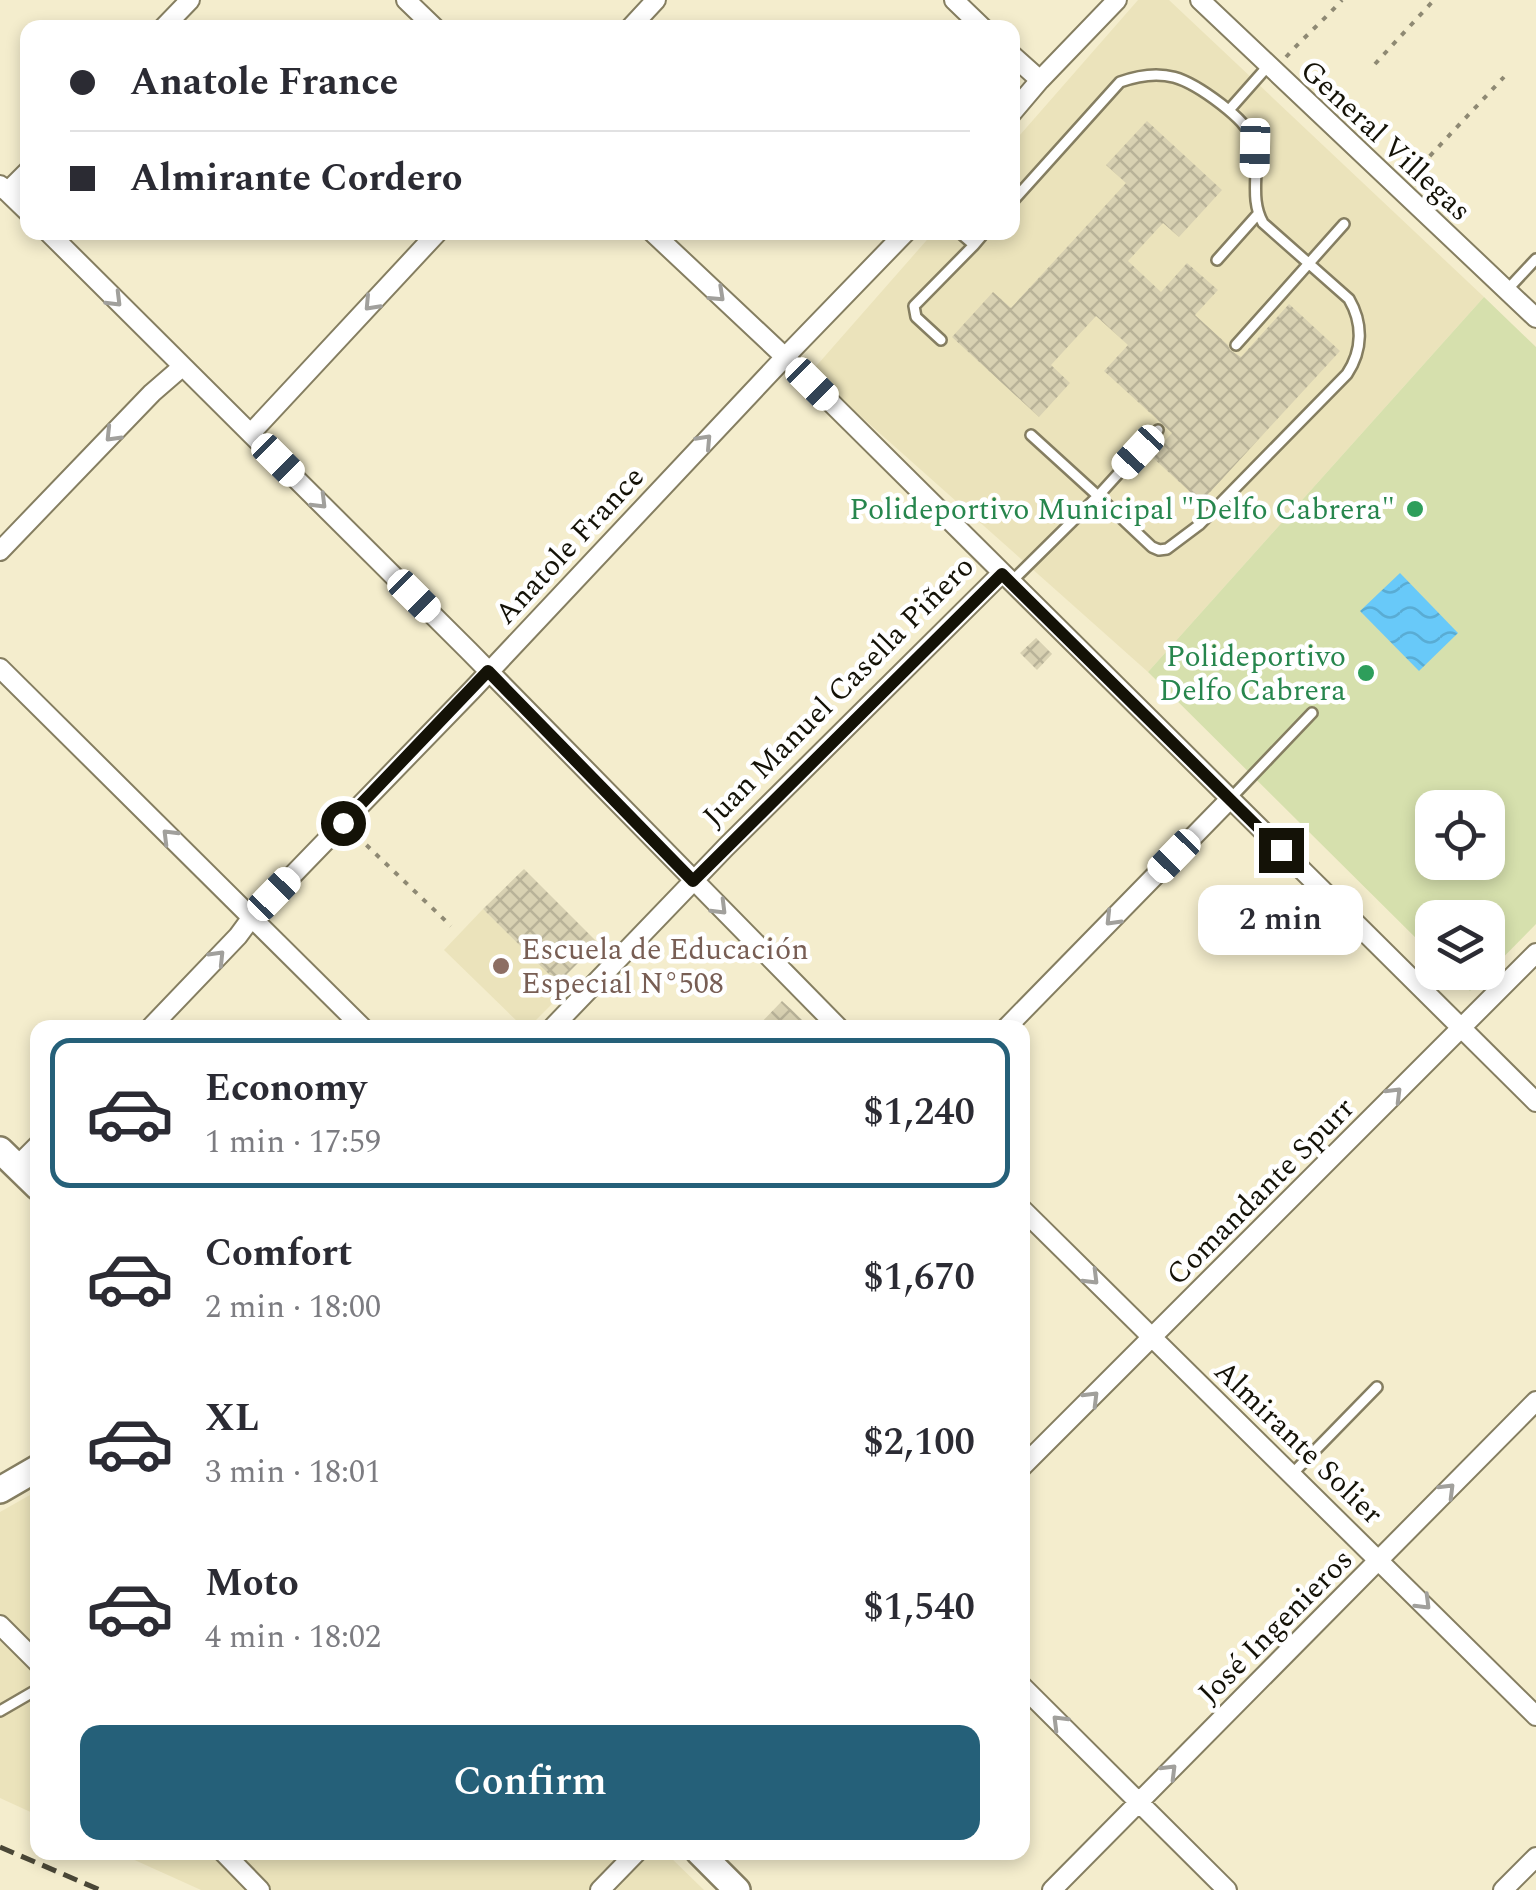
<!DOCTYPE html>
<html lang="en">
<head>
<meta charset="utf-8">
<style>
	:root { --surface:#fff; --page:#f7f7f7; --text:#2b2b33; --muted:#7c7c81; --line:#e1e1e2; --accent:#256079 }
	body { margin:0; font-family:Spectral,serif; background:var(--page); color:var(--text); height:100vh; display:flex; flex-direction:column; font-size:38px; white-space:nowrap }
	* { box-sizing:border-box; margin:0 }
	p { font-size:32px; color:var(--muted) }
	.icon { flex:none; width:55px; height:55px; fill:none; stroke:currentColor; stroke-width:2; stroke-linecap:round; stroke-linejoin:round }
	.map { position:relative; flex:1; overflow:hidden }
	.details { position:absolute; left:30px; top:1020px; width:1000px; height:840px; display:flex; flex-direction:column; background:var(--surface); border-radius:20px; box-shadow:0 5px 15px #0003 }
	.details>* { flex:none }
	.banner { position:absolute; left:20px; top:20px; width:1000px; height:220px; border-radius:20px; box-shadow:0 5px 15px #0003; display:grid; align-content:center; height:220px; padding:0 50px; background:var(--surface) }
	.controls { position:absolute; left:1415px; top:790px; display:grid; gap:20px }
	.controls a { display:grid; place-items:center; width:90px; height:90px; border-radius:20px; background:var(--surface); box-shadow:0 5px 15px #0003; font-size:50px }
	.end { position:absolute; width:45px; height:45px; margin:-22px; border:12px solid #141207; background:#fff; box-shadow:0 0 0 5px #fff }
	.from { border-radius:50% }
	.bubble { position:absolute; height:70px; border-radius:20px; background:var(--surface); box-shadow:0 5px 15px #0003; font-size:32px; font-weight:600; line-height:70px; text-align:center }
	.car { position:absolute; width:30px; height:60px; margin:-30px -15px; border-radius:12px; box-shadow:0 0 8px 2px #0007; background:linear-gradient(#fff 24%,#345 0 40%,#fff 0 76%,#345 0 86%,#fff 0) }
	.banner b { display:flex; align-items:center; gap:35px; height:95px; font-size:38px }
	.banner b+b { border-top:2px solid var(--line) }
	.banner i { width:25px; height:25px; background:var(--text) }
	ul { padding:18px 0 0; list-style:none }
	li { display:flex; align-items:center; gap:30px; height:150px; margin:0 20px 15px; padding:0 30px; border:5px solid transparent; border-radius:20px }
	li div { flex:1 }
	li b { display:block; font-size:38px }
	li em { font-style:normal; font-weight:600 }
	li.selected { border-color:var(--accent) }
	li>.icon { width:90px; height:90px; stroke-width:1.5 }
	.action { display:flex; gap:20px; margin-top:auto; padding:20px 50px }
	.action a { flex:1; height:115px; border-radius:20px; background:var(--accent); color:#fff; font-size:40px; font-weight:600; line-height:115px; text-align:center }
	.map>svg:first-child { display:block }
</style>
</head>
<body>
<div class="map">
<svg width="1536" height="1890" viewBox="0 0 1536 1890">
	<defs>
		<pattern id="water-waves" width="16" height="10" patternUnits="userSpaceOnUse" patternTransform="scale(2.5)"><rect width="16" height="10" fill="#68c9f9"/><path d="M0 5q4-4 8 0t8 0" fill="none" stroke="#59acd4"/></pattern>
		<pattern id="building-cross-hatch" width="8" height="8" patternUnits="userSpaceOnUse" patternTransform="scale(2.5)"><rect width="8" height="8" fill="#d8d1b2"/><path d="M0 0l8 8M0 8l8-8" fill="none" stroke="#b8b298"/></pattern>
	</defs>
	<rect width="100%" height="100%" fill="#f4edcd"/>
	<path fill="#ebe3bb" d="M1138,0H1169L1484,297L1148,672L811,372L933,233L1012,232L1013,143Z
		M483,909L566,990L529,1027H523L444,950Z
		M37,1491V1815L0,1798V1512Z
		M119,1853H666L704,1890H201Z"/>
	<path fill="#d6e0ad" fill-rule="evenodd" d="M1484,297L1536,347V924L1470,991L1451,973L1488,972V918H1432V954L1148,672ZM1432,808H1488V862H1432Z"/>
	<path fill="url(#water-waves)" d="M1400,573L1458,633L1419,671L1360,611Z"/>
	<path fill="url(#building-cross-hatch)" d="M1147,121L1222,190L1179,237L1163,223L1128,261L1161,292L1187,263L1218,290L1195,315L1228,345L1230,350L1241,357L1289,304L1340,351L1201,502L1151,456L1172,433L1104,371L1128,345L1096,316L1051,365L1070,383L1039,417L952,337L993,292L1011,308L1126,183L1106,165Z
		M1036,638L1052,654L1037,670L1020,653Z
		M524,869L598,943L558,983L483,909Z
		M782,1001L794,1012L810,1028H756Z"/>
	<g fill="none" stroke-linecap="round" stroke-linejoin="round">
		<defs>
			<path id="lane" d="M1229,110L1268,66
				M959,232L974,245L985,232
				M1217,260L1258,214
				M1507,290L1536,259
				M941,340L916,317L914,306L974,245
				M1236,345L1344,224
				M1031,435L1098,496L1158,430
				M1012,581L1098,496L1152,547L1159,550L1167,549L1199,525L1347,374C1363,350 1363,323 1349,299L1263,223C1249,198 1260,173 1254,146C1251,128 1235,115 1221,104C1187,78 1164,66 1120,82L1012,202
				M1230,799L1312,713
				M1292,1474L1377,1387
				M0,1711L38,1689"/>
			<path id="street" d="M406,0L435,28
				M954,0L983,28
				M1200,0L1536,318
				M163,28L190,0
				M630,28L656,0
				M1012,55L1040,80
				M1012,113L1040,80L1117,0
				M0,185L28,212
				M7,192L28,171
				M48,232L469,651L839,1028
				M652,232L785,357L1536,1102
				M251,433L438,232
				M0,551L152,393L182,367
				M0,668L363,1028
				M150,1028L238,936L252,917L472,690L785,357L906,232
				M552,1028L726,847L1002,573
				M1006,1028L1230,799
				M17,1166L38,1145
				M1022,1209L1536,1716
				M1022,1467L1536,953
				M0,1625L38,1663
				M1022,1686L1227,1890
				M223,1852L260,1890
				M600,1890L637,1852
				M1052,1890L1536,1401
				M1503,1890L1536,1857"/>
			<path id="secondary" d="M0,1150L38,1187
				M0,1490L38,1468
				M699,1852L737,1890"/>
		</defs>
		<use href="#lane" stroke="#857e61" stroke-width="14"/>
		<use href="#street" stroke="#857e61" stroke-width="22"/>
		<use href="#secondary" stroke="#857e61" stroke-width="30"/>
		<path stroke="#8e8973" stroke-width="4" stroke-dasharray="5 8" stroke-linecap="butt" d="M1286,57C1304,37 1324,20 1342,0
			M1375,64L1434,0
			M1412,175L1504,77
			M357,836L451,926"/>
		<use href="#lane" stroke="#fff" stroke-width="9"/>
		<use href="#street" stroke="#fff" stroke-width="18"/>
		<use href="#secondary" stroke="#fff" stroke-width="25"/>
		<path stroke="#4a4737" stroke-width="5" stroke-dasharray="15 8" stroke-linecap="butt" d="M0,1847L100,1890"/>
	</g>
	<defs><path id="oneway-chevron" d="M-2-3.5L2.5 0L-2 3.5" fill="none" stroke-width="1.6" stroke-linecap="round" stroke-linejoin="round" transform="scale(2.5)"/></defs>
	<g stroke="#a1a09c">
		<use href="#oneway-chevron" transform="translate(718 295) rotate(43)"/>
		<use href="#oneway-chevron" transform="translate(115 300) rotate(45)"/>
		<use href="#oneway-chevron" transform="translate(371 304) rotate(133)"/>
		<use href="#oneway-chevron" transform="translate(112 435) rotate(134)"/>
		<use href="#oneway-chevron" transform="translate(705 441) rotate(-47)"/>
		<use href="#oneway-chevron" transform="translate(320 502) rotate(45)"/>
		<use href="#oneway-chevron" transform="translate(169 836) rotate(-135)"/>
		<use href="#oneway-chevron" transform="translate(720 908) rotate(45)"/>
		<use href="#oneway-chevron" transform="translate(1112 919) rotate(134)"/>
		<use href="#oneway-chevron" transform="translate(218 957) rotate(-46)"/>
		<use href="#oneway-chevron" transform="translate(1395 1094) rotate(-45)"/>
		<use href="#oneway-chevron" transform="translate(1092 1278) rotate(45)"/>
		<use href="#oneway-chevron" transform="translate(1092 1398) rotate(-45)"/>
		<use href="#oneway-chevron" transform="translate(1448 1490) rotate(-45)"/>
		<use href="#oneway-chevron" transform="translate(1424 1603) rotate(45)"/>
		<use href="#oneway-chevron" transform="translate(1059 1722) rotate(-135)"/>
		<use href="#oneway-chevron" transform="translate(1170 1771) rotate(-45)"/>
	</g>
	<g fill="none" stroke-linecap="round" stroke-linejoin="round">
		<path stroke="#141207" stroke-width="12" d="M343,823L488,671L693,881L1002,574L1281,850"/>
	</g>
	<g fill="#2e9e5b" stroke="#fff" stroke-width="4">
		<circle cx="1415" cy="509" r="10"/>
		<circle cx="1366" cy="673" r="10"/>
	</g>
	<circle fill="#8d6e63" stroke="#fff" stroke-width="4" cx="501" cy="966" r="10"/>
	<g text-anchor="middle" stroke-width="9" stroke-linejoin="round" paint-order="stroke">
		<g font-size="30" fill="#141207" stroke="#fff">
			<text transform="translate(1386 140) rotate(43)" y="10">General Villegas</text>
			<text transform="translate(569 545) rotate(-47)" y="10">Anatole France</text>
			<text transform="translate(838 691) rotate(-45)" y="10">Juan Manuel Casella Piñero</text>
			<text transform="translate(1260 1191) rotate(-45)" y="10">Comandante Spurr</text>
			<text transform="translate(1299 1442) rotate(44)" y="10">Almirante Solier</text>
			<text transform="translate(1275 1626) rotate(-45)" y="10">José Ingenieros</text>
		</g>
		<g font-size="30" fill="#27864d" stroke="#fff" text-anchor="end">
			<text x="1395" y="519">Polideportivo Municipal "Delfo Cabrera"</text>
			<text x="1346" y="666">Polideportivo<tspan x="1346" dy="34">Delfo Cabrera</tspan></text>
		</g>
		<g font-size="30" fill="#785e54" stroke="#fff" text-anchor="start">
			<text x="521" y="959">Escuela de Educación<tspan x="521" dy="34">Especial N°508</tspan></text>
		</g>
	</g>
</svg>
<div class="controls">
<a><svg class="icon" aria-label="locate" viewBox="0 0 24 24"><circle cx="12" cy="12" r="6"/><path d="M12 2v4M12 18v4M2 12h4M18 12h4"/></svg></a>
<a><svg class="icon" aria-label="layers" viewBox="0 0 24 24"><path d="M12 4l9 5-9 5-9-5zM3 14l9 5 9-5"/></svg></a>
</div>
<i class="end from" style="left:343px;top:823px"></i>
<i class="end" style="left:1281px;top:850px"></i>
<div class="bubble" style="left:1198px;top:885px;width:165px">2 min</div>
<i class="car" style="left:1255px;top:148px;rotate:181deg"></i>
<i class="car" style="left:812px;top:384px;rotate:135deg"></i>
<i class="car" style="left:1138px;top:452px;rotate:223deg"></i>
<i class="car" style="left:278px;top:460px;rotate:135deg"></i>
<i class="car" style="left:414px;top:596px;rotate:135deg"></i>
<i class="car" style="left:1174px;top:856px;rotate:224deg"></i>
<i class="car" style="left:274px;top:894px;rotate:44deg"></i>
<div class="banner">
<b><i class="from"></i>Anatole France</b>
<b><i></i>Almirante Cordero</b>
</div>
<section class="details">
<ul>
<li class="selected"><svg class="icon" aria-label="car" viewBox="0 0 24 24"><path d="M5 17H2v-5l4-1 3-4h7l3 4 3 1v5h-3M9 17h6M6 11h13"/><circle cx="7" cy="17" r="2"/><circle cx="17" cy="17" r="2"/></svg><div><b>Economy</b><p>1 min · 17:59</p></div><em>$1,240</em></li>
<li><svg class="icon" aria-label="car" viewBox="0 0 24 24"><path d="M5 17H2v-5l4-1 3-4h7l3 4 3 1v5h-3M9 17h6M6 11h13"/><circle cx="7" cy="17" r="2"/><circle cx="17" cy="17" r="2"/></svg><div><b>Comfort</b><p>2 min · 18:00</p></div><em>$1,670</em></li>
<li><svg class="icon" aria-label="car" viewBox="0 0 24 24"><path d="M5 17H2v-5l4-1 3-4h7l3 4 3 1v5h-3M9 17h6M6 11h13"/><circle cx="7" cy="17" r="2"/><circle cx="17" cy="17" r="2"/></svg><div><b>XL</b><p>3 min · 18:01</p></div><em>$2,100</em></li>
<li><svg class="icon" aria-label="car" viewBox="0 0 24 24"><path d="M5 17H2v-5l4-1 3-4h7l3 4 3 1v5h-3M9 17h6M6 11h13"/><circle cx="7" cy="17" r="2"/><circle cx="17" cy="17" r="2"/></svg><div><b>Moto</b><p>4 min · 18:02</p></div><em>$1,540</em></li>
</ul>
<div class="action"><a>Confirm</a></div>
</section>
</div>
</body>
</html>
